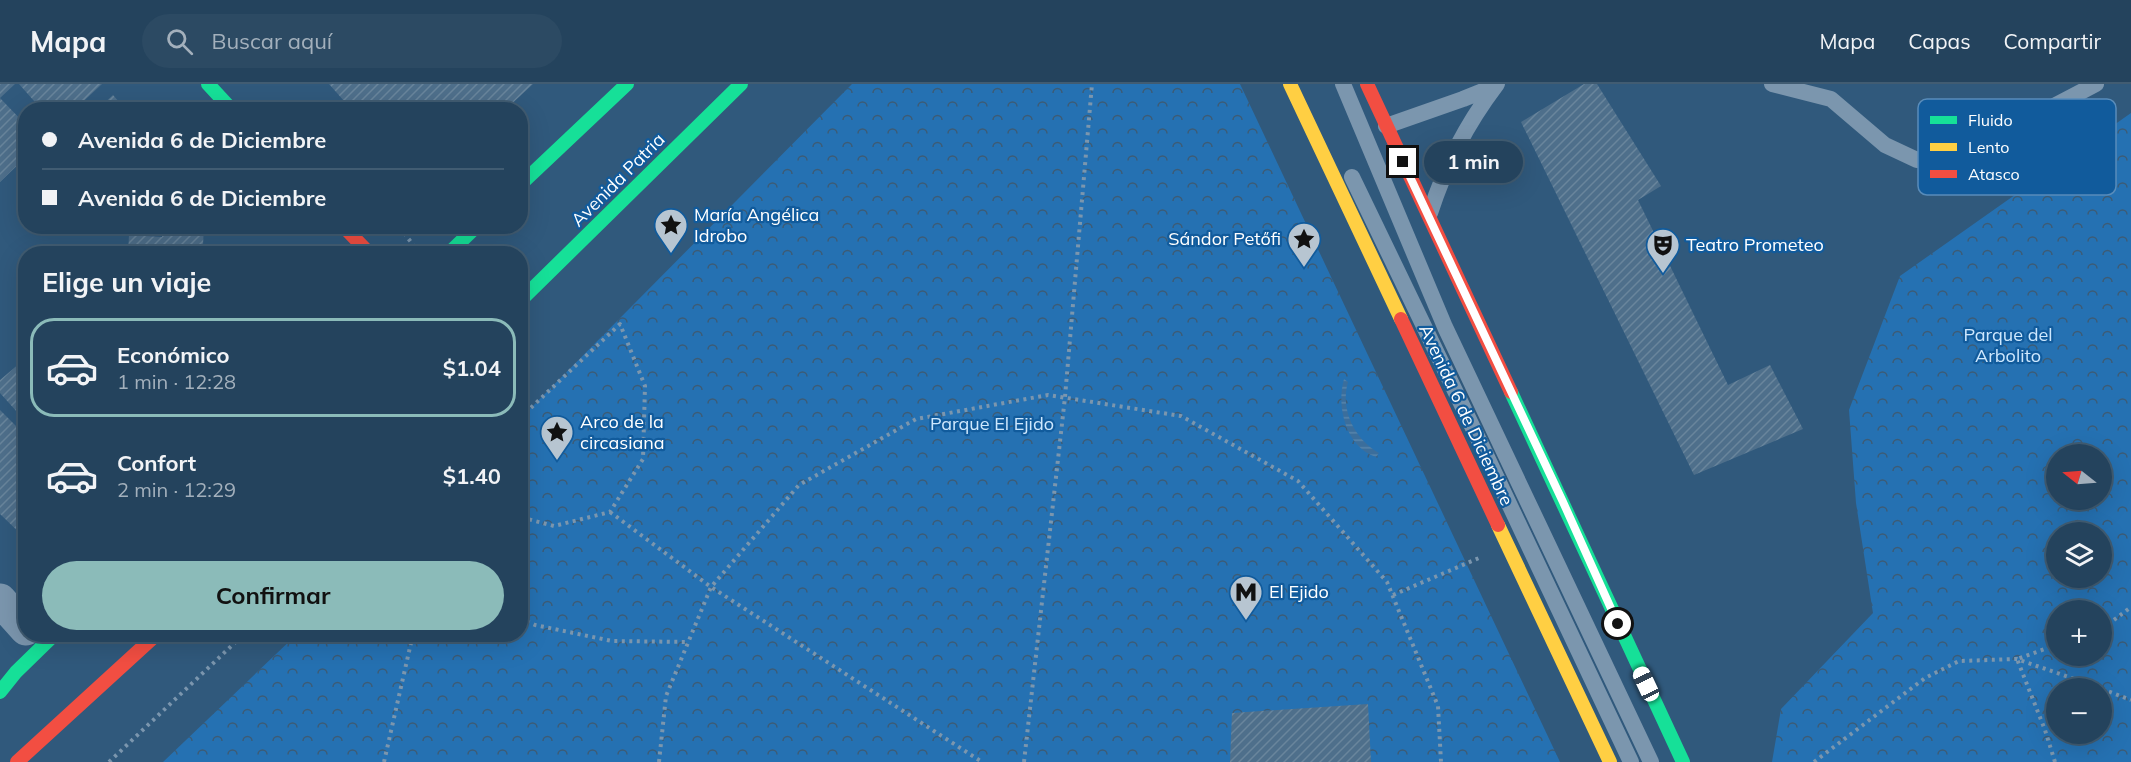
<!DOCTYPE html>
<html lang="es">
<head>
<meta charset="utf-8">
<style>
	:root { --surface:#24435d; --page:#2c4a63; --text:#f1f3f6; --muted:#a3b0bc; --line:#415c72; --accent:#8bbbb9 }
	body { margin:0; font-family:Mulish,sans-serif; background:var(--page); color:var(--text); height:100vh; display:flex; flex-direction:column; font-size:22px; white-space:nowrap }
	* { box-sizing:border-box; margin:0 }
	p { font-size:20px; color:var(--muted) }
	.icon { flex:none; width:33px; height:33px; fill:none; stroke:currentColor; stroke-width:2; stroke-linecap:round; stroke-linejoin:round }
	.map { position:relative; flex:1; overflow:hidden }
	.sheet { position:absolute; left:18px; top:162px; width:510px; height:396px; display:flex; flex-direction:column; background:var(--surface); border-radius:24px; box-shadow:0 6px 24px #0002,0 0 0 2px var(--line) }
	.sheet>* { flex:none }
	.banner { position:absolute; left:18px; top:18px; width:510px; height:132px; border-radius:24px; box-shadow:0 6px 24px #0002,0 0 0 2px var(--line); display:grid; align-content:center; height:132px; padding:0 24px; background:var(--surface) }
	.needle { width:39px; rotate:287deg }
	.controls { position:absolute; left:2046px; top:360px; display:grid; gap:12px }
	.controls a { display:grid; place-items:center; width:66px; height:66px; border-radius:50%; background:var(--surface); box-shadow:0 6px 24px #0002,0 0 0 2px var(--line); font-size:30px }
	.end { position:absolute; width:27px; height:27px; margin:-14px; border:8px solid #fff; background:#111; box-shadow:0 0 0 3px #111 }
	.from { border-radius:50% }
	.bubble { position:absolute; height:42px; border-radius:21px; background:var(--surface); box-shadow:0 6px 24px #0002,0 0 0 2px var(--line); font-size:20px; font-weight:700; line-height:42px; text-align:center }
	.car { position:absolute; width:18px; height:36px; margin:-18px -9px; border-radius:8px; box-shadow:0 0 4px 2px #0007; background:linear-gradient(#fff 24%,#345 0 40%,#fff 0 76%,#345 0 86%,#fff 0) }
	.banner b { display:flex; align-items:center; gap:21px; height:57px; font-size:22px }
	.banner b+b { border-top:2px solid var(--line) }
	.banner i { width:15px; height:15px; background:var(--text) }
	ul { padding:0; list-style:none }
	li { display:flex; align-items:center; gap:18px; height:99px; margin:0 12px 9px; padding:0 12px; border:3px solid transparent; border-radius:24px }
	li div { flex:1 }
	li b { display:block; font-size:22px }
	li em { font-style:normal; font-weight:700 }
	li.selected { border-color:var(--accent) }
	li>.icon { width:54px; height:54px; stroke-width:1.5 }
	h2 { padding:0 24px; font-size:27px; line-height:72px }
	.action { display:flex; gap:12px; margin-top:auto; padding:12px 24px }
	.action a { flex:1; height:69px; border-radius:36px; background:var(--accent); color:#111; font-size:24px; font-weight:700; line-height:69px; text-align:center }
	header { display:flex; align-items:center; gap:36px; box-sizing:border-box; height:84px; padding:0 30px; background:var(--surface); border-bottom:2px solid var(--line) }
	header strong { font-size:28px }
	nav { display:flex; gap:33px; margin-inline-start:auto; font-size:21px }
	.search { width:420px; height:54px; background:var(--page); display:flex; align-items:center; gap:15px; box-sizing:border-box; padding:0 21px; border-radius:33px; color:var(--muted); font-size:22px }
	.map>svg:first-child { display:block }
</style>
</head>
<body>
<header>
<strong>Mapa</strong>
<div class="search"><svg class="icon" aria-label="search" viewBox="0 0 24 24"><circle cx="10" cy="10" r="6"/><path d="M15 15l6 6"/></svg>Buscar aquí</div>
<nav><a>Mapa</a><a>Capas</a><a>Compartir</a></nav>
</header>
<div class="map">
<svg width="2131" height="678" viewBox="0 0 2131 678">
	<defs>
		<pattern id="park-crowns" width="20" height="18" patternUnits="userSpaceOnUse" patternTransform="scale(1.5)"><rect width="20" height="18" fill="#2571b2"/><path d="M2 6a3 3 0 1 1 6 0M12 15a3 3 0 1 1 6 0" fill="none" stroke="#3c5b75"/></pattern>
		<pattern id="water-rules" width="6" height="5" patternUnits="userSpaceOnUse" patternTransform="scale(1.5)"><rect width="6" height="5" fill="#3b6e9c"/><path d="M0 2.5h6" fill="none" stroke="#5884ab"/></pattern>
		<pattern id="building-hatch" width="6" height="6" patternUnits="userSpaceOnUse" patternTransform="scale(1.5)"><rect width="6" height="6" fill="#4e6f8b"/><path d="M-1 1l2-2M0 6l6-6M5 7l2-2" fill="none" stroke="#69859c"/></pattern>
	</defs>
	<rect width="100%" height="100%" fill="#30597c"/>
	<path fill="url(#park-crowns)" fill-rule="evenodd" d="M852,0H1240L1560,678H163L296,551L520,550L521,334Z
		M2131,29V678H1772L1781,625L1873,529L1856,419L1849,326L1900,192ZM2056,370H2102V416H2056ZM2056,448H2102V494H2056ZM2056,526H2102V572H2056ZM2056,604H2102V650H2056Z"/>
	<path fill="url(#water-rules)" d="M1344,295L1348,298C1340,325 1354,355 1379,369L1376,373C1346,363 1336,323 1344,295Z"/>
	<path fill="url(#building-hatch)" d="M0,0H15L0,14Z
		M19,0H102L74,26H42Z
		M329,0H533L505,26H352Z
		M1584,0H1597L1661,102L1638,116L1728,301L1770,281L1803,345L1694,391L1521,38Z
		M113,11L126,26H97Z
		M0,14L26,41V73L0,98Z
		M162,142H204L203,161L232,162L231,170H128L129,151L162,153Z
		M26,274V338L0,309V296Z
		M0,326L26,352V455L0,430Z
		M1368,620L1371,678H1230L1232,629Z"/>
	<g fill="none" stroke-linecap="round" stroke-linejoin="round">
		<path stroke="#7b96ae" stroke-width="4" stroke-dasharray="3 4.5" stroke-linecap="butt" d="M404,149L414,162
			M520,334L620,240L645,302L643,375L610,428L554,442L520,433
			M610,428L711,503L982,678
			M1393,511L1479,474
			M520,534L535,541L612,557L688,558
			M2102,545L2131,523
			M2102,605L2131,616
			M109,678L244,550
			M384,678L413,550
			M659,678L666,612L711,503L799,401L916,335L1048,311L1181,332L1298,397L1387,498L1438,622L1441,678
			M1024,678L1065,313L1092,0
			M1814,678L1925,594L1959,577L2017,575L2100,604
			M2055,678L2045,646L2017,575L2056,561"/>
		<path stroke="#7b96ae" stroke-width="16" d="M1343,0L1445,243L1651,678
			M1772,0L1831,15L1885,61L1917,76L1957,73L2096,0
			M1386,42L1463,15L1495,2
			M1352,93L1486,371L1631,678
			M1430,129C1446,80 1466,41 1497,0"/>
		<path stroke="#7b96ae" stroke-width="33" d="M0,516L26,545"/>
		<path stroke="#16e098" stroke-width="14" d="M208,0L232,26
			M520,101L627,0
			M448,170L477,142
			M520,217L741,0
			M1511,308L1683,678
			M0,608L16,588L55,550"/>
		<path stroke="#ffcf43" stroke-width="14" d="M1290,0L1401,235
			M1498,441L1610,678"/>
		<path stroke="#f24e42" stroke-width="14" d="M1367,0L1511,308
			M343,142L370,170
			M1401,235L1498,441
			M17,678L157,550"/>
	</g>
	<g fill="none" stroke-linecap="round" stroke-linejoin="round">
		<path stroke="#fff" stroke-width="8" d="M1403,78L1563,418L1618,540"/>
	</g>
	<defs>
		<symbol id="sight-pin" viewBox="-11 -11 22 30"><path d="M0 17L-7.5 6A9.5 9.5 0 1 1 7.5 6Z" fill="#b7c5d1" stroke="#115b9c"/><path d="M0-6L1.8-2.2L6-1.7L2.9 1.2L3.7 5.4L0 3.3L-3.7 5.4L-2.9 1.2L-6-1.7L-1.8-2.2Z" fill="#111"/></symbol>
		<symbol id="theatre-pin" viewBox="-11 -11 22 30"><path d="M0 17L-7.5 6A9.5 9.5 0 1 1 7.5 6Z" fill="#b7c5d1" stroke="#115b9c"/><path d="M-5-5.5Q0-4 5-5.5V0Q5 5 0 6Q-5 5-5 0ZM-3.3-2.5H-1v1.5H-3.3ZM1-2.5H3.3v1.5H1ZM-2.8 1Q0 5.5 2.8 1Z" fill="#111"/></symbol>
		<symbol id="metro-pin" viewBox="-11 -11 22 30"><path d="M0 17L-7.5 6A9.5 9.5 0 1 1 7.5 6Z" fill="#b7c5d1" stroke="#115b9c"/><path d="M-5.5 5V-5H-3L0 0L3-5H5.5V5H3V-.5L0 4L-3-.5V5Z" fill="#111"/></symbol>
	</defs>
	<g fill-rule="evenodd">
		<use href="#sight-pin" x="652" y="122" width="38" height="52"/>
		<use href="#sight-pin" x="1285" y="136" width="38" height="52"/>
		<use href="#theatre-pin" x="1644" y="142" width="38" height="52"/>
		<use href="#sight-pin" x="538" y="329" width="38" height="52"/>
		<use href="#metro-pin" x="1227" y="489" width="38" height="52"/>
	</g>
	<g text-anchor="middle" stroke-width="4.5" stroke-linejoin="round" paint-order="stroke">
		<g font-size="18" fill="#fff" stroke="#115b9c">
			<text transform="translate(618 96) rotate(-45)" y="6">Avenida Patria</text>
			<text transform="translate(1466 331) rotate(65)" y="6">Avenida 6 de Diciembre</text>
		</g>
		<g font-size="18" fill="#fff" stroke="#115b9c" text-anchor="start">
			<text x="694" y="137">María Angélica<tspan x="694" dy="21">Idrobo</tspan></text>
			<text x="1281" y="161" text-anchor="end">Sándor Petőfi</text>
			<text x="1686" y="167">Teatro Prometeo</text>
			<text x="580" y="344">Arco de la<tspan x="580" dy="21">circasiana</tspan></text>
			<text x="1269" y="514">El Ejido</text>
		</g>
		<g font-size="18" fill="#cee8fe" stroke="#115b9c">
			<text x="2008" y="257">Parque del<tspan x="2008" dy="21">Arbolito</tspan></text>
			<text x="992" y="346">Parque El Ejido</text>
		</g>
	</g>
	<rect x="1918" y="15" width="198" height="96" rx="9" fill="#115b9c" stroke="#588cba" stroke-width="1.5"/>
	<rect x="1930" y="32" width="27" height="8" fill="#16e098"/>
	<rect x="1930" y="59" width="27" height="8" fill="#ffcf43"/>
	<rect x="1930" y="86" width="27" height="8" fill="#f24e42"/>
	<g font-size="16" fill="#fff">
		<text x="1968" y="42">Fluido</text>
		<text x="1968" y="69">Lento</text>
		<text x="1968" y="96">Atasco</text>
	</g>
</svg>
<div class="controls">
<a><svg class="needle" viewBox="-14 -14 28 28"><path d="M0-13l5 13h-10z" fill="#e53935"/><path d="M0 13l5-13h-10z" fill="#a3b0bc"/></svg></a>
<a><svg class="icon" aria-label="layers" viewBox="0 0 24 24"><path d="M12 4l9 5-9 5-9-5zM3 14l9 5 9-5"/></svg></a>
<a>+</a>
<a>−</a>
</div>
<i class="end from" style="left:1618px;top:540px"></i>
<i class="end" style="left:1403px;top:78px"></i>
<div class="bubble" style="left:1424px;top:57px;width:99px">1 min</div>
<i class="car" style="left:1646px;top:600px;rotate:335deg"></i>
<div class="banner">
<b><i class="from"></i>Avenida 6 de Diciembre</b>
<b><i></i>Avenida 6 de Diciembre</b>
</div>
<section class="sheet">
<h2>Elige un viaje</h2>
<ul>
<li class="selected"><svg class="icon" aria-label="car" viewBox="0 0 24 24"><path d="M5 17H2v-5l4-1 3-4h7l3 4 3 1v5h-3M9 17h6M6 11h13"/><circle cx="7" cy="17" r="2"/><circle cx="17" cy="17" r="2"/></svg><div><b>Económico</b><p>1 min · 12:28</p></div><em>$1.04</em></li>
<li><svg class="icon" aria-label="car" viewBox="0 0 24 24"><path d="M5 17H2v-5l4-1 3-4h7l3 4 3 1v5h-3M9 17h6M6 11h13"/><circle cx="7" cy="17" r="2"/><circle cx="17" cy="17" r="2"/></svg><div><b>Confort</b><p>2 min · 12:29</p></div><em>$1.40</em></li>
</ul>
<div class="action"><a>Confirmar</a></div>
</section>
</div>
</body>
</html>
